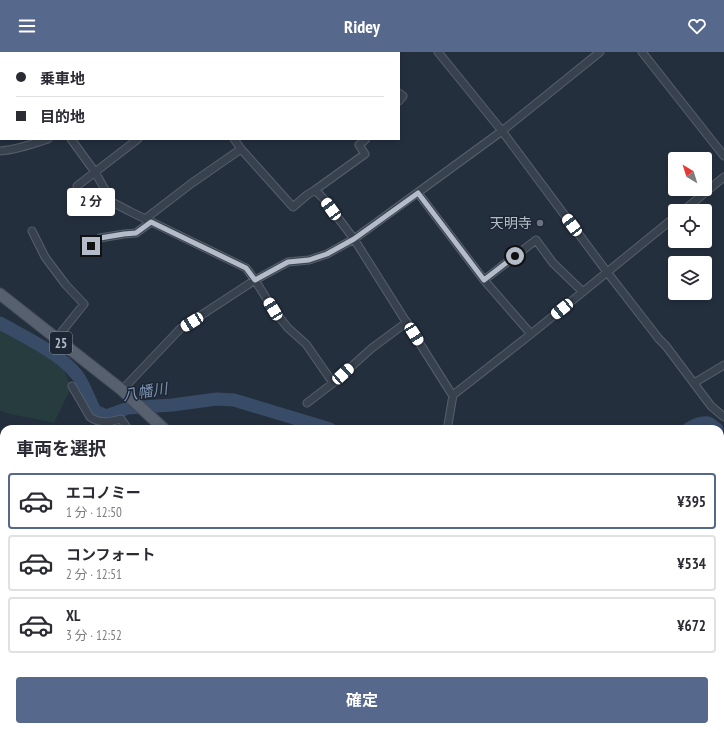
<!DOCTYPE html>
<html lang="ja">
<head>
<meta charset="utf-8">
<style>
	:root { --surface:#fff; --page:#f7f7f7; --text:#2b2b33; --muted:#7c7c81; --line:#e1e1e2; --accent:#56698c }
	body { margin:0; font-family:"PT Sans Narrow","Noto Sans JP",sans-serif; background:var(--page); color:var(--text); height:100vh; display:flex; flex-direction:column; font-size:15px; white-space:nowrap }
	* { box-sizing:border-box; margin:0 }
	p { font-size:13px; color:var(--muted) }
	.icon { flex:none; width:22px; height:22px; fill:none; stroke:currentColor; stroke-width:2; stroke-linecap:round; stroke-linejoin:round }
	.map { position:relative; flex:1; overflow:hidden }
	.side { position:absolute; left:0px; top:373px; width:724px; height:306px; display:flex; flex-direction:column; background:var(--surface); border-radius:12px 12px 0 0; box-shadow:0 2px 6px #0003 }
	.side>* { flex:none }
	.hud { position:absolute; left:0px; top:0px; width:400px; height:88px; box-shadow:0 2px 6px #0003; display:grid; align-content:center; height:88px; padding:0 16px; background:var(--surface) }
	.needle { width:26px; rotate:322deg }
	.buttons { position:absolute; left:668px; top:100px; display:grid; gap:8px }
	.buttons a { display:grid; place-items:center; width:44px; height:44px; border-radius:4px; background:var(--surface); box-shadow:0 2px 6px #0003; font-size:20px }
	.end { position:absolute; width:18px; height:18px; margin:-9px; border:5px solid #b4bcc9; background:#111; box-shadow:0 0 0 2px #111 }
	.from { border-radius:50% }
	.bubble { position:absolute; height:28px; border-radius:4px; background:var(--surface); box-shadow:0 2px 6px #0003; font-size:13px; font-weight:700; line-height:28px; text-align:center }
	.car { position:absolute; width:12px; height:24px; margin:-12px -6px; border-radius:5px; box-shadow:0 0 3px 1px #0007; background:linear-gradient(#fff 24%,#345 0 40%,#fff 0 76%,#345 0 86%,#fff 0) }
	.hud b { display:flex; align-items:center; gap:14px; height:38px; font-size:15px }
	.hud b+b { border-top:1px solid var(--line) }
	.hud i { width:10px; height:10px; background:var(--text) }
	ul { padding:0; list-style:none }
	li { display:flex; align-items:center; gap:12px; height:56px; margin:0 8px 6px; padding:0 8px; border:2px solid var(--line); border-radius:4px }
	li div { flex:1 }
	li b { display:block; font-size:15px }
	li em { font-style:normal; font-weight:700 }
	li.selected { border-color:var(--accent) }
	li>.icon { width:36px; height:36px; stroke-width:1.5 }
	h2 { padding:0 16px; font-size:18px; line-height:48px }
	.action { display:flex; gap:8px; margin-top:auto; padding:8px 16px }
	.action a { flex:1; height:46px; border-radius:4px; background:var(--accent); color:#fff; font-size:16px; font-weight:700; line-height:46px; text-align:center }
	header { display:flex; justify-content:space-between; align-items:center; height:52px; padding:0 16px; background:var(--accent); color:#fff; font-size:18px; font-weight:700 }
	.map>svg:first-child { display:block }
</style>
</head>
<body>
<header><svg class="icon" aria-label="menu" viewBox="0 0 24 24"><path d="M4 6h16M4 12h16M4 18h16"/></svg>Ridey<svg class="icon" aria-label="heart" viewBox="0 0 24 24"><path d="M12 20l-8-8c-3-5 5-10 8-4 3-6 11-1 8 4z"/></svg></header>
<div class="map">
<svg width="724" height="679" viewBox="0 0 724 679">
	<rect width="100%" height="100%" fill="#242f3e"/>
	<path fill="#263c3f" d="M0,277L11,285L58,301L71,336L54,371C36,366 17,365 0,359Z"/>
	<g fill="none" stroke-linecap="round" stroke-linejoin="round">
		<path stroke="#394c67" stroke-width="13" d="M0,271C23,284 61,302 77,323C85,334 89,347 95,359L106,364L128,356L172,353L217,347L234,348L330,377
			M688,377C693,374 702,370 708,371C711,372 714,375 717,377"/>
		<defs>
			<path id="street" d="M175,0V1
				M356,0L357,1
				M438,0L502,79L607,220L659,287L666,294L711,354L724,365
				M642,0L724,104
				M97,1L99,0
				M340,1L341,0
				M399,41L403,44L399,49
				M0,53H1
				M71,87L95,120L112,150L129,159L246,216L255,228L273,257L288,276L306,292L333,331
				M234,87L241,97L293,155L307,143L315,138L323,146L354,187L451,341L453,343L531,282L675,165
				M0,99C16,98 33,92 48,87
				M77,134L138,87
				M315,138L365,102L359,93L366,87
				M418,141L484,228L531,282
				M683,159L724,125
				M145,167L192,131L241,97
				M32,179L45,205L66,233L84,252L56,287
				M91,193L100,186L124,182L136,181L151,170
				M484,228L536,188L553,211L583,240
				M694,331L724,313
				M72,334L90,365C100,372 110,370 121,367L128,377
				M122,338L180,277L255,228L288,210L309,208L327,202L354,187L502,79L600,0
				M307,351L333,331L372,296L407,270
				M448,373L453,343
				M0,411L4,410
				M720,424L724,418
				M720,509L724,507
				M0,529L4,528
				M0,574L4,572
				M0,621L4,619
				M720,653L724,650
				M0,661L4,660
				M53,675V679
				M219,675L220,679
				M347,675L348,679
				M407,675L410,679
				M28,679L42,678L44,679
				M292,679L313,675
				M690,679L694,675"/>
			<path id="secondary" d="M19,1L20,0
				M0,13H1"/>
			<path id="primary" d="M0,242L122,338L164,377
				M500,675L504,679"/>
		</defs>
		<use href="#street" stroke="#565f6c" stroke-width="9"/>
		<use href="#secondary" stroke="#565f6c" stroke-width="12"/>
		<use href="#primary" stroke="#414a57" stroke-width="13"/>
		<use href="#street" stroke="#38414e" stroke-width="7"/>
		<use href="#secondary" stroke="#465061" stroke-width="10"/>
		<use href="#primary" stroke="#56606e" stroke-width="11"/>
	</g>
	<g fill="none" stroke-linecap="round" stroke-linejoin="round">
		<path stroke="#b4bcc9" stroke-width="5" d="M91,194L100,186L124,182L136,181L151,170L246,216L255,228L288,210L309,208L327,202L354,187L418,141L484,228L515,204"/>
	</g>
	<circle fill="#6b7280" stroke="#1d2633" stroke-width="1.5" cx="540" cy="171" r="4"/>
	<g text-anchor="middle" stroke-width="3" stroke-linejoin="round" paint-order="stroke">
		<rect fill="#1d2633" stroke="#878f9c" stroke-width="1" x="50" y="280" width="22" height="22" rx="3"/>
		<g font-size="13" font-weight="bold" fill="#b4bcc9">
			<text x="61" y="296">25</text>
		</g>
		<g font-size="14" fill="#b4bcc9" stroke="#1d2633" text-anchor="end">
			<text x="532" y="176">天明寺</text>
		</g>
		<g font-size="15" font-style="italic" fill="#7c92b1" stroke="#1d2633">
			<text transform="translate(145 340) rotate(-9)" y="5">八幡川</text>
		</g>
	</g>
</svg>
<div class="buttons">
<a><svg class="needle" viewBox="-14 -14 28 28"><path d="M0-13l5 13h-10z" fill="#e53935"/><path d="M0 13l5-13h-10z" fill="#7c7c81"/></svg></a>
<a><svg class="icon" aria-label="locate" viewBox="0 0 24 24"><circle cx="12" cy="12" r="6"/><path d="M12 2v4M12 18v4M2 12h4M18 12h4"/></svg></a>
<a><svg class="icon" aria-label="layers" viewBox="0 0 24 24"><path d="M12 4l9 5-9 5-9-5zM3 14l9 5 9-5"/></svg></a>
</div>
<i class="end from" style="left:515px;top:204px"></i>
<i class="end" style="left:91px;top:194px"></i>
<div class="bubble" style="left:67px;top:136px;width:48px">2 分</div>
<i class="car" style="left:331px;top:157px;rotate:324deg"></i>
<i class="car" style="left:572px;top:173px;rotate:323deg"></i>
<i class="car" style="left:273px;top:257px;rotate:329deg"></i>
<i class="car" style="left:562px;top:257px;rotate:231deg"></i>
<i class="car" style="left:192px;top:270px;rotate:238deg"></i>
<i class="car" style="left:414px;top:282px;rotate:148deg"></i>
<i class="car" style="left:343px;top:322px;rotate:48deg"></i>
<div class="hud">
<b><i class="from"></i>乗車地</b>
<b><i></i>目的地</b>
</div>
<section class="side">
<h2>車両を選択</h2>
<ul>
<li class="selected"><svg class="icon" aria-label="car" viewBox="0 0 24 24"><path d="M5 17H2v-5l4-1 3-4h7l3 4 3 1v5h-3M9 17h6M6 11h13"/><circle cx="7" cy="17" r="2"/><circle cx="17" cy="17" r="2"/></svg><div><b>エコノミー</b><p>1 分 · 12:50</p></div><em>¥395</em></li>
<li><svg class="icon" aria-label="car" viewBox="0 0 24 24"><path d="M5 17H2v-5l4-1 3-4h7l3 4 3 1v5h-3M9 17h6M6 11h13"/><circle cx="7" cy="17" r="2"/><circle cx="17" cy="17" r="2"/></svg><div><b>コンフォート</b><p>2 分 · 12:51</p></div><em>¥534</em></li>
<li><svg class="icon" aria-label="car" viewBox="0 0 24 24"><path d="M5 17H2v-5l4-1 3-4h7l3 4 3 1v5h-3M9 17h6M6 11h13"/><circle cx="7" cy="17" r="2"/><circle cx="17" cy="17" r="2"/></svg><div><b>XL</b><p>3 分 · 12:52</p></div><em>¥672</em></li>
</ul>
<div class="action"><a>確定</a></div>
</section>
</div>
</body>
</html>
